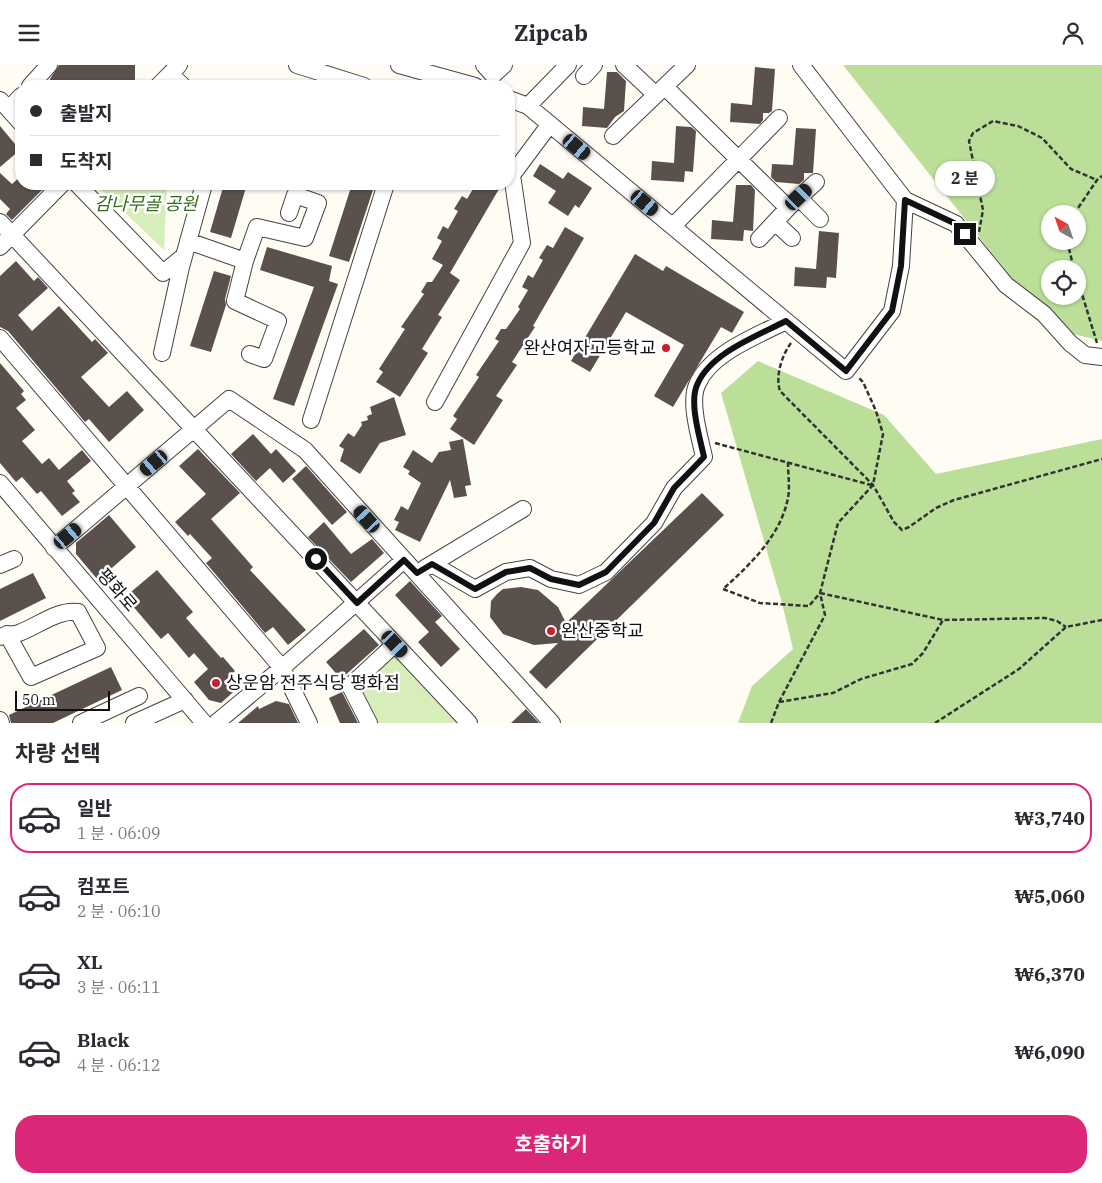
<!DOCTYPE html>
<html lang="ko">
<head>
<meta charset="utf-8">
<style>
	:root { --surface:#fff; --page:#f2f2f3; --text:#2b2b33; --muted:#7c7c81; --line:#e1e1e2; --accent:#db2777 }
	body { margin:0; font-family:"IBM Plex Serif","Noto Sans KR",serif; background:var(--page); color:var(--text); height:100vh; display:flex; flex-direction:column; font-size:19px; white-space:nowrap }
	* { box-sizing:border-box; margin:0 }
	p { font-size:16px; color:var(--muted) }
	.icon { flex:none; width:28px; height:28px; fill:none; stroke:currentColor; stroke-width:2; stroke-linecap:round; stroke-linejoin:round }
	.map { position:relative; height:658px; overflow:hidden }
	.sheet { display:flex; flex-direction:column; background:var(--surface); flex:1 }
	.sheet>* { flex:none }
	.guide { position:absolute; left:15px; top:15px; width:500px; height:110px; border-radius:20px; box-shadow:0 1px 4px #0004; display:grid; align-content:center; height:110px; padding:0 15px; background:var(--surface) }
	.needle { width:32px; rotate:320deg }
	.controls { position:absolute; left:1041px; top:140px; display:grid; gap:10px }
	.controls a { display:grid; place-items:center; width:45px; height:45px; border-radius:50%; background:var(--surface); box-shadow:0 1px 4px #0004; font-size:25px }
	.scale { position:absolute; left:15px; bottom:12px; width:95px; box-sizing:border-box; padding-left:5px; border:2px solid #111; border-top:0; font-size:14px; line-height:18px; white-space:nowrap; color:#111; -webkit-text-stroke:4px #fff; paint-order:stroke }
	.end { position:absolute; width:22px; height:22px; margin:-11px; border:6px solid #111; background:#fff; box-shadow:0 0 0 2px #fff }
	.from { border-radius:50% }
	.bubble { position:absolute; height:35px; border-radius:18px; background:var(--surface); box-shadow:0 1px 4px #0004; font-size:16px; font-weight:700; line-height:35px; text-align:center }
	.car { position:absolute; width:15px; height:30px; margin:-15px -8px; border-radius:6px; box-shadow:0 0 4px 1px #0007; background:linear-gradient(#222 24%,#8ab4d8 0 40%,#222 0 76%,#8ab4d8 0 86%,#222 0) }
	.guide b { display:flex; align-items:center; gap:18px; height:48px; font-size:19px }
	.guide b+b { border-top:1px solid var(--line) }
	.guide i { width:12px; height:12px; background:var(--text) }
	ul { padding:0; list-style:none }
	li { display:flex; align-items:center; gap:15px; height:70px; margin:0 10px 8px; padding:0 5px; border:2px solid transparent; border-radius:20px }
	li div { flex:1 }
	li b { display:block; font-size:19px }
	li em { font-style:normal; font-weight:700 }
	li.active { border-color:var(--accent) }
	li>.icon { width:45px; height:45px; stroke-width:1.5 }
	h2 { padding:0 15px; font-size:22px; line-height:60px }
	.primary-button { display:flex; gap:10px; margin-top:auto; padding:10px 15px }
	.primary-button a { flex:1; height:58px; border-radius:20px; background:var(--accent); color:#fff; font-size:20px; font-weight:700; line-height:58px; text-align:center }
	header { display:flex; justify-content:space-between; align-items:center; height:65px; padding:0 15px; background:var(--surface); font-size:22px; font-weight:700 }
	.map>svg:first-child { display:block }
</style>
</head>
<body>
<header><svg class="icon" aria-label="menu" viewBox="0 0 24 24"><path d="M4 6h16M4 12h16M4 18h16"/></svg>Zipcab<svg class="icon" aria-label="person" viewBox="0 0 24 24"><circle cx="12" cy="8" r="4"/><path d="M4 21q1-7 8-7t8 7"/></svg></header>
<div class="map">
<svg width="1102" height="658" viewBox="0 0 1102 658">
	<rect width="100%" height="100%" fill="#fffcf4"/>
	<path fill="#d7edba" d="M95,119H167L164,185Z
		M395,579L469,658H369L350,621Z"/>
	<path fill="#bbdf99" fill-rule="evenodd" d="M843,0H1102V276L1052,264ZM1050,149H1078V176H1050ZM1050,204H1078V231H1050Z
		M758,296L884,350L936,409L1102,374V658H738L752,621L793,584L782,538L721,328Z"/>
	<path fill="#5a514c" d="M59,0H135V21H106V16L50,18V14Z
		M755,2L775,4L772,46L769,48H763V55L760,59L730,57L731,38L752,40Z
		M607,7H617L626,16L624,46L615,52L607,63L582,61L583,42L604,44Z
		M0,61L20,85L0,102Z
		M676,61L691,62L696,66L693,107L685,106L684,117L651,115L652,96L674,98Z
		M796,63L816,64L813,108H804V115L799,119L776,117L771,112L772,99L793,100Z
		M540,99L563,114L568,107L592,123L579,143L575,140L568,151L548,138L556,126L533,111Z
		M0,108L12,119L21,111V119H48L12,155L6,149L10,144L0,134Z
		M224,119H247L231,173L210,167Z
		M352,119H375L349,197L329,191Z
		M476,119H490L499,124L450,208L460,215L438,250L442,252L422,284L428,288L400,332L376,317L383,307L379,304L405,264L401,262L424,229L421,227L427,217H432L443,200L432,194L442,176L437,173L443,161L448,164L458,146L454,144L462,131L467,134Z
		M736,120H751L755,125L753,166L744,165L743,176L711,174L712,155L733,157Z
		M565,162L584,173L533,261L535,262L512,297L517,300L496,331L503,335L474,380L450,364L457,354L453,351L479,312L476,310L499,276L495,274L501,264H506L520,244L518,242L528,225L522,222L528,210L533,213L543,195L539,193L547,180L553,183Z
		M819,166L839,168L836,213L827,212L826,223L794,221L795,202L816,204Z
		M267,182L332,201L329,216L338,219L294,341L273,334L314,222L260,205Z
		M635,189L663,206L666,201L744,247L732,268L721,262L673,342L654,331L684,280L626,247L590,307L571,296Z
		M16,196L34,216L38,212L48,223L18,250L32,266L59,241L92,277L95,274L108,288L81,312L109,342L127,326L144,345L109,377L89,354L85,357L8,266L0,262V211Z
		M214,206L231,211L225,234L226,240L211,287L190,281Z
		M0,298L24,326L21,329L26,335L16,343L35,365L22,376L42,399L49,393L59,405L82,385L91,396L67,416L75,426L72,428L80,437L62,451L41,426L37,429L22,412L16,417L0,398Z
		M394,332L406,370L380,378L360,409L340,396L344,384L339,381L348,368L354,372L362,360L361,357L368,355L367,351L372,349L370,342Z
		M253,369L271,389L276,384L296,406L283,418L270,403L256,416L231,389Z
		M463,374L471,420L465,421L467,431L454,433L450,415L420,477L395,465L399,457L394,455L401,441L408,445L421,418L408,409L410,406L403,402L413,385L432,398L439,387L451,385L449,377Z
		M198,384L240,428L211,454L253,502L250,505L306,565L288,580L273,562L265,568L206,498L212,493L190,469L188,471L175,457L206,429L179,401Z
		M306,401L347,447L332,460L292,414Z
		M702,428L724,450L546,624L529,607L558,578L534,580L503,569L490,552L491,536L497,529L503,524L521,522L538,525L558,542L566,558Z
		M109,450L136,482L98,515L76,489V478Z
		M324,457L351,489L372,474L384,488L351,517L308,472Z
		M157,505L193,547L186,553L221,593L223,592L235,606L231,610L240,621L221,638L209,635L194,617L208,604L194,588L189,593L168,568L161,574L125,532Z
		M33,508L46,533L0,556V524Z
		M410,516L442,551L435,557L460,584L441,602L418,577L429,567L395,530Z
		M364,564L379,580L341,614L326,597Z
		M111,602L122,625L53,658H11L9,650Z
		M342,627L358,658H340L329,633Z
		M276,636L289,639L298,658H238L258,641L259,644Z
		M526,644L539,658H511Z"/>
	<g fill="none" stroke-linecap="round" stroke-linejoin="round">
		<defs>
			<path id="minor" d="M297,0L364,21
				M399,0L475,21
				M484,0L493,10L504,0
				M624,0L656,30
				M170,9L183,21
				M584,11L594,0
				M30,21L49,0
				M158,21L179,0
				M665,22L788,143L759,174
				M509,34L528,41L846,306L892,246L901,201L905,135L801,0
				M0,35L21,58
				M528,41L568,0
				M9,44L21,31
				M613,71L687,0
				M77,119L163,208L184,191
				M799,133L820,154
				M905,135L956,159L1006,220L1044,249L1070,278L1085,290L1102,292
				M788,143L816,117
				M0,157L469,658
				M775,157L792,173
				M673,161L779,53
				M188,176L245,196L235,236L278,256L264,294L250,289
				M0,182L62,119
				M245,196L257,162L305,173L318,138L295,130L289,148
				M0,273L282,603L309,658
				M162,288L181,202L204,119
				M435,337L522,178L512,110L550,59
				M311,355L386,119
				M0,418L204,658
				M54,483L229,334L305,385L552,658
				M432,499L475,524L506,507L530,503L551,514L579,520L606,507L654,458L674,423L704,392C700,373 689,338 697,320C710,288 757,271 786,256
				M0,500L14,494
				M425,503L523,444
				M0,572C7,569 13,570 19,568C38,561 58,544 78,547L97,583L31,612L7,569
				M0,655L1,658
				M81,658L139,631
				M134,658L185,635
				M216,658L282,603L404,495
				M369,658L350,621L395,579"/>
		</defs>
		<use href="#minor" stroke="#444" stroke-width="18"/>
		<path stroke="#333" stroke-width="2.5" stroke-dasharray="5 2.5" stroke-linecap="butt" d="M1074,149L1097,115L1102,111
			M979,167L983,145L969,76L973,68L993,56L1018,61L1042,73L1071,104L1097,115
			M1067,176L1074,204
			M1078,216L1097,278
			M791,278C782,290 775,311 780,326L873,420L894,457L902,465L909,462L936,443L954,435L1102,394
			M715,378L871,420
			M788,397C788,409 790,422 788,433C781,470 750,500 723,524L760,538L809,541L820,528L838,458L873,420L883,369L876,346L863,317L858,312
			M820,528L943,555L1045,553L1057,556L1066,562
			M779,637L833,628L861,614L912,599L923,588L943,555
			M771,658L779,637L825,550L820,528
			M935,658L1019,604L1066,562L1102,555"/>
		<use href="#minor" stroke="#fff" stroke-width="16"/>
	</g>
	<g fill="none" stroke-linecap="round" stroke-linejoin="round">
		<path stroke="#111" stroke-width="6" d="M316,494L357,538L404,495L417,508L432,499L475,524L506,507L530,503L551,514L579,520L606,507L654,458L674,423L704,392C700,373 689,338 697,320C710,288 757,271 786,256L846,306L892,246L901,201L905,135L956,159L965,169"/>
	</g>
	<g fill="#cb1f2f" stroke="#fff" stroke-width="2">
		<circle cx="666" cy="283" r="5"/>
		<circle cx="551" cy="566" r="5"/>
		<circle cx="216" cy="618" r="5"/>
	</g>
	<g text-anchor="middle" stroke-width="5" stroke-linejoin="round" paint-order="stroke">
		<g font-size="18" font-style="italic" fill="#306e1b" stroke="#fff">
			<text x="146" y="145">감나무골 공원</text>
		</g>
		<g font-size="18" fill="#111" stroke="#fff" text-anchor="start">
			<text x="656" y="289" text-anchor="end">완산여자고등학교</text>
			<text x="561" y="572">완산중학교</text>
			<text x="226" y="624">상운암 전주식당 평화점</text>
		</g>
		<g font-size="18" fill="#111" stroke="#fff">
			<text transform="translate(117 525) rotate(49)" y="6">평화로</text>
		</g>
	</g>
</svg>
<div class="controls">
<a><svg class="needle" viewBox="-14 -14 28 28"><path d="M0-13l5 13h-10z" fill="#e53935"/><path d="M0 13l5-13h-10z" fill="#7c7c81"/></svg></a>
<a><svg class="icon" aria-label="locate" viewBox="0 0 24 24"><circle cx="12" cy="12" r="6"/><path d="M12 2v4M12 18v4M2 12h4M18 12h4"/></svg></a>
</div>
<div class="scale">50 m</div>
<i class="end from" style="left:316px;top:494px"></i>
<i class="end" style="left:965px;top:169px"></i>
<div class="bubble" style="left:935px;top:96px;width:60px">2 분</div>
<i class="car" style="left:577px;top:82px;rotate:130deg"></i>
<i class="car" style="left:799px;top:132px;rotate:46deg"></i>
<i class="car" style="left:645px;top:138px;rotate:130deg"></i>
<i class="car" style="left:154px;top:398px;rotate:230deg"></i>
<i class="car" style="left:367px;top:454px;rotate:318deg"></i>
<i class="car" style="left:68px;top:471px;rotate:50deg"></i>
<i class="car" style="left:395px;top:579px;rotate:137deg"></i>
<div class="guide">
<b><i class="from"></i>출발지</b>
<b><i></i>도착지</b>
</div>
</div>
<section class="sheet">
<h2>차량 선택</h2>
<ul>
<li class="active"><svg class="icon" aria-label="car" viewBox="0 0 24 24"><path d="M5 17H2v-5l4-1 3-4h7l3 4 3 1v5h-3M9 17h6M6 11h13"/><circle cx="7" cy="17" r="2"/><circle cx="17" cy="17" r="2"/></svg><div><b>일반</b><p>1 분 · 06:09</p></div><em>₩3,740</em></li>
<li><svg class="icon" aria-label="car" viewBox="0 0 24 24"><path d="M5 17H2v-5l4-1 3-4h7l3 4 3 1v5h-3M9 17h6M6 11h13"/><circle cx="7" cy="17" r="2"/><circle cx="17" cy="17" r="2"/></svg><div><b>컴포트</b><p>2 분 · 06:10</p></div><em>₩5,060</em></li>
<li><svg class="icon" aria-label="car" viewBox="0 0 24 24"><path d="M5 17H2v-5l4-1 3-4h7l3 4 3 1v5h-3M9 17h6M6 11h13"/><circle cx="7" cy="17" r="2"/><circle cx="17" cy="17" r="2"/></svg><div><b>XL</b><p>3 분 · 06:11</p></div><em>₩6,370</em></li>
<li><svg class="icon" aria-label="car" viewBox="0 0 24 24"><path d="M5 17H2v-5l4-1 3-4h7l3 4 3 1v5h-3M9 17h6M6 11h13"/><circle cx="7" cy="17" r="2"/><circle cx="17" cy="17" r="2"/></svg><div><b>Black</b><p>4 분 · 06:12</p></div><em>₩6,090</em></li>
</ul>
<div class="primary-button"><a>호출하기</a></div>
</section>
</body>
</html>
